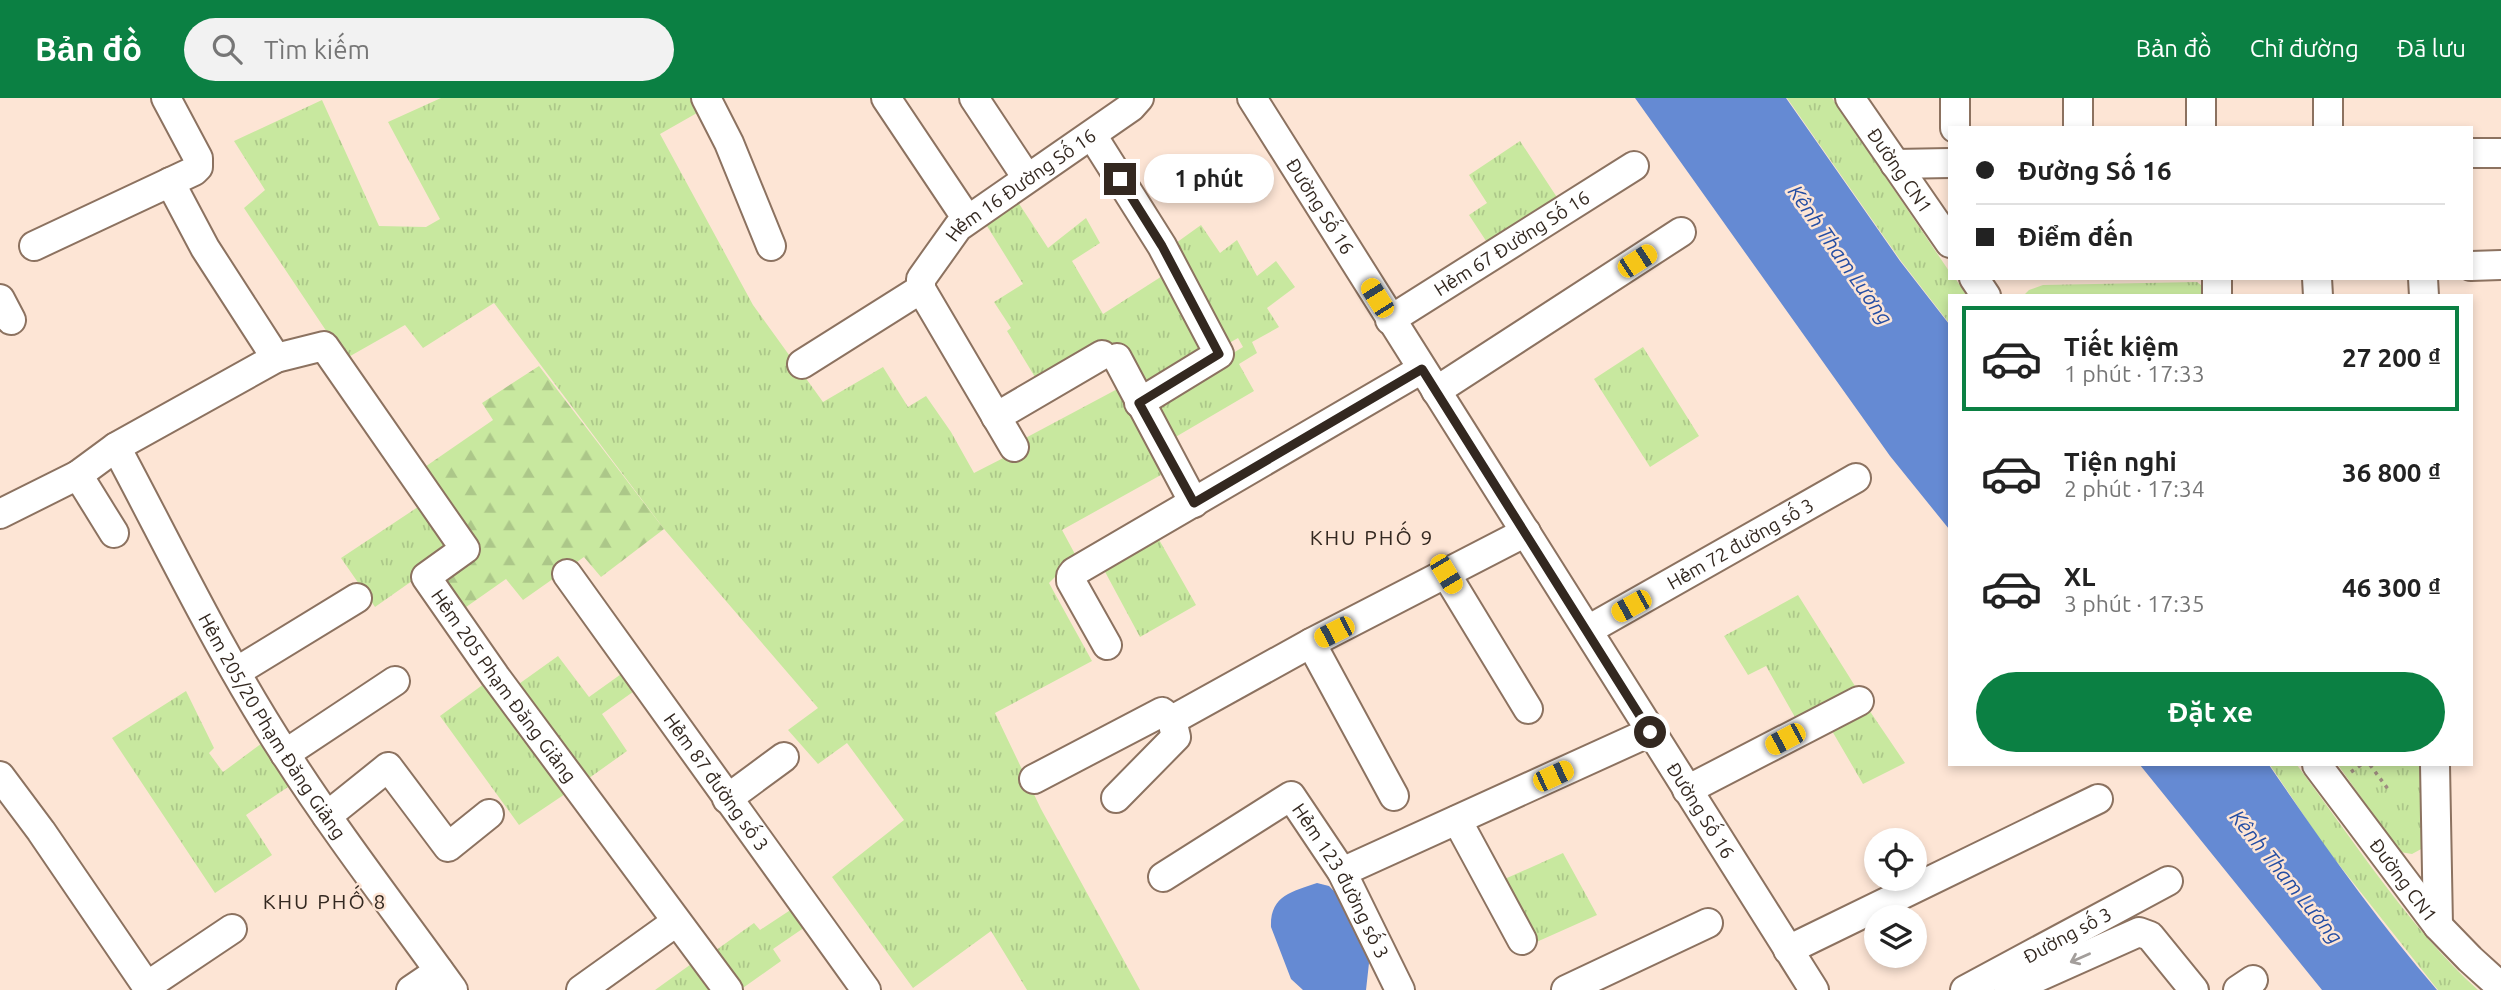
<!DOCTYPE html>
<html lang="vi">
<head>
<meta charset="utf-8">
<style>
	:root { --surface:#fff; --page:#f2f2f2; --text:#222; --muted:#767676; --line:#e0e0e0; --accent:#0b8043 }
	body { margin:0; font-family:Ubuntu,sans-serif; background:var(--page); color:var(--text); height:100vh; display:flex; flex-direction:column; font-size:26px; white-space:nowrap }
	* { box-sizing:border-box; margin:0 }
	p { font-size:23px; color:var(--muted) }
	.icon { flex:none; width:38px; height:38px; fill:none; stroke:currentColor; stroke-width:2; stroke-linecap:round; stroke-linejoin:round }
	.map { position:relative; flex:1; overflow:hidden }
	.drawer { position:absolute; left:1948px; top:196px; width:525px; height:472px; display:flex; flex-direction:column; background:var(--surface); border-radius:0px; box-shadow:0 4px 10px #0003 }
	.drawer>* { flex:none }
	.guide { position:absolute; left:1948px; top:28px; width:525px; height:154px; border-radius:0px; box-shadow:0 4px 10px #0003; display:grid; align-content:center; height:154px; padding:0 28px; background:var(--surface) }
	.fabs { position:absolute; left:1864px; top:730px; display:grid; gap:14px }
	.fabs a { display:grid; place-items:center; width:63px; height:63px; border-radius:50%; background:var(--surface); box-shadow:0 4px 10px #0003; font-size:35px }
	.end { position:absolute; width:32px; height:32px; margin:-16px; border:9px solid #332820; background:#fff; box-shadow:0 0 0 4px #fff }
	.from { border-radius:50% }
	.bubble { position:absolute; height:49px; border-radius:24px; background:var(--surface); box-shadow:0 4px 10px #0003; font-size:23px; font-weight:700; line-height:49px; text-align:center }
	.car { position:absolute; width:21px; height:42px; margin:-21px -10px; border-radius:9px; box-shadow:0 0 5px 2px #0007; background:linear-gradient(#f5c518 24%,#345 0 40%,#f5c518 0 76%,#345 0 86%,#f5c518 0) }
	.guide b { display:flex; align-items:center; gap:24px; height:66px; font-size:26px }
	.guide b+b { border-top:2px solid var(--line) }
	.guide i { width:18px; height:18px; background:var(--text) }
	ul { padding:12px 0 0; list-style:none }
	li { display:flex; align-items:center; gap:21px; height:105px; margin:0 14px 10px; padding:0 14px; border:4px solid transparent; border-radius:0px }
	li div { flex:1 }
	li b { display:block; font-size:26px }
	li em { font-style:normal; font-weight:700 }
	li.on { border-color:var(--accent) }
	li>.icon { width:63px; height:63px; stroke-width:1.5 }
	.action { display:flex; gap:14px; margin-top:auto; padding:14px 28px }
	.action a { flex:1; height:80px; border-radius:42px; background:var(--accent); color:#fff; font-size:28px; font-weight:700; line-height:80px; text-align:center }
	header { display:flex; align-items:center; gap:42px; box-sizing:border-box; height:98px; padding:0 35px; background:var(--accent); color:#fff }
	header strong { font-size:33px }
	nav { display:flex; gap:38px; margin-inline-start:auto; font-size:24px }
	.search { width:490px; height:63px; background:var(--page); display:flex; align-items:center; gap:18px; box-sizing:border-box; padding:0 24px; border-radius:38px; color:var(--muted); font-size:26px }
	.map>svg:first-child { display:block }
</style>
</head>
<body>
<header>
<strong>Bản đồ</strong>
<div class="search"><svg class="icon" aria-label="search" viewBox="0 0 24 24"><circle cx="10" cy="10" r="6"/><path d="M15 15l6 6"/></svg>Tìm kiếm</div>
<nav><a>Bản đồ</a><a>Chỉ đường</a><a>Đã lưu</a></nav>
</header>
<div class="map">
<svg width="2501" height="892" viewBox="0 0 2501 892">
	<defs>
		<pattern id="grass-tufts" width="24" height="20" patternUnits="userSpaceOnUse" patternTransform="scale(1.75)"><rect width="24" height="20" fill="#c8e89f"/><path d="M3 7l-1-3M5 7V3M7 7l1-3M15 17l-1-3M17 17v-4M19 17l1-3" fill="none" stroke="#acc789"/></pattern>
		<pattern id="forest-firs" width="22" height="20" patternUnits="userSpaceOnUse" patternTransform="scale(1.75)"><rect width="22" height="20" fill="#c8e89f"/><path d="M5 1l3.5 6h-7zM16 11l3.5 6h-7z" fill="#acc789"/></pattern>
	</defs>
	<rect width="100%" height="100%" fill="#fde5d5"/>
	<path fill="url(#grass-tufts)" d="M441,0H697L704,11L660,36L753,207L823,304L883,269L908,309L926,298L951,334L974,375L1021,351L1018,344L1123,288L1168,373L1062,432L1076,458L1049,485L1092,563L995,615L1041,711L1140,892H1027L991,833L913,890L832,779L904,722L847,645L818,666L788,632L818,610L664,431L494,205L423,250L405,227L345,261L244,110L265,92L234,43L322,2L379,128L426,129L440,121L388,24Z
		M1787,0H1832L1949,173L1950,180H1955L1967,198H1950L1949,225L1901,163Z
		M1520,43L1562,107L1492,152L1469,117L1487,105L1469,77Z
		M1014,98L1048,150L1086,120L1100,145L1072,163L1103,216L1170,173L1214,255L1142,299L1114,246L1041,289L1007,233L1011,230L994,204L1023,186L982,120Z
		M1201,127L1220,155L1237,142L1257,178L1276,163L1295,189L1267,210L1279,229L1252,244L1257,255L1239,266L1254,293L1167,344L1147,307L1243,249L1238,240L1222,249L1169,150Z
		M2197,184L2205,190L2206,198H2023L2029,192L2043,187Z
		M1643,249L1699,338L1650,369L1594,281Z
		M424,405L456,452L375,509L341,460Z
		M1157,438L1196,507L1140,539L1103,470Z
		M1798,497L1860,596L1800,628L1766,568L1748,577L1724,538Z
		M558,558L589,599L624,574L637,591L602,616L627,653L585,683L516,588Z
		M488,583L568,694L519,727L440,618Z
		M186,593L214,650L209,655L223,674L269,640L297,683L246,717L272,757L215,795L112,640Z
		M1865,606L1905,665L1863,686L1828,626Z
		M2270,667H2297C2352,740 2410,831 2478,892H2438L2325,749Z
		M2338,667H2427L2423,750L2412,756L2400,754Z
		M1563,755L1597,817L1532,846L1498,784Z
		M795,809L808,827L773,851L781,863L740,892L712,855L754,825L760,832Z
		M694,864L714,892H655Z"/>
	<path fill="url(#forest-firs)" d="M539,268L664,431L601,479L584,459L523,502L506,481L459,514L436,481L474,453L419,373L493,322L482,305Z"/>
	<path fill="#658ad3" d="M1635,0H1786L1900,163L1949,226V431L1890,358Z
		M2140,667H2269C2322,744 2376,821 2437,892H2322Z
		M1317,785L1329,788L1335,794L1366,850L1369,865L1366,892H1303L1291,881L1271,829C1270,797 1292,794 1317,785Z"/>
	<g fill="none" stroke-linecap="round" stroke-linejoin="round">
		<defs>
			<g id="minor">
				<path d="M706,0L729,45L771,148"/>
				<path d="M886,0L967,121"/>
				<path d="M974,0L1027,80"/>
				<path id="s1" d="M1252,0L1814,892"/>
				<path id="s2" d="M1850,0L1950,145"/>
				<path d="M1955,0V30"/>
				<path d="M2201,0V30"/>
				<path d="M2328,0V30"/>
				<path d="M2078,30V0"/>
				<path d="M1092,37L1162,148L1219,256L1139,305"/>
				<path d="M2471,55H2501"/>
				<path d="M1895,66L1950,65"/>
				<path d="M170,84L205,150L276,260"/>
				<path d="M34,148L194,73L198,69V60L166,0"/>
				<path d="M2471,168L2501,167"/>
				<path d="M1974,180L1986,198"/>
				<path d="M2217,180V198"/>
				<path d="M2317,180L2318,198"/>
				<path d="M2423,180L2424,198"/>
				<path id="s3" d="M921,191V181L958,129L1131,9L1139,0"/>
				<path d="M921,191L1014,349"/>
				<path d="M0,201L11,222"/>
				<path id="s4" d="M1390,222L1634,68"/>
				<path d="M1117,260L1194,405"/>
				<path d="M802,266L921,191"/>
				<path d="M1436,293L1681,134"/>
				<path d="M996,319L1102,257"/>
				<path id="s5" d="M116,349C171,452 222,559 286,657C338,738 397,814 453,892"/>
				<path d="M78,377L114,435"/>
				<path id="s6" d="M0,416L78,377L116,349L276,260L324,248L465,451L426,479L495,578L728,892"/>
				<path id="s7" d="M567,476L866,892"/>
				<path d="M1446,476L1528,611"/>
				<path id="s8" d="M1588,532L1856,380"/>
				<path d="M1311,545L1394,698"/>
				<path d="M1107,547L1071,483V478L1074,474L1422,271"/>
				<path d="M236,574L357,500"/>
				<path d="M285,656L395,583"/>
				<path id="s9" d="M2317,667L2438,828L2470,861L2501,889"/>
				<path d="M2435,667L2438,828"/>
				<path d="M0,678L41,733L144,884H153L232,831"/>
				<path d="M1034,681L1162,614L1172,622L1311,545L1526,434"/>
				<path d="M1687,692L1859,603"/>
				<path d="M1116,700L1176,639L1172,622"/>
				<path d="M727,701L784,659"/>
				<path d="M327,718L388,669L448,749L489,716"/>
				<path d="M1457,722L1522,842"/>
				<path d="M1342,774L1650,634"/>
				<path id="s10" d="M1163,779L1291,698L1342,774L1400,892"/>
				<path d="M1788,852L2098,701"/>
				<path d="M411,892L439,873"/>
				<path d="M581,892L676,824"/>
				<path d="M1566,892L1708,825"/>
				<path id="s11" d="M1965,892L2168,783"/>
				<path d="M2009,892L2139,834L2150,838L2194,892"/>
				<path d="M2238,892L2253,882"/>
			</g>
		</defs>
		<use href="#minor" stroke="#8c7260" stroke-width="32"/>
		<path stroke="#9d8b7f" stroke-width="3.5" stroke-dasharray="3.5 5" stroke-linecap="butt" d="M2370,667L2388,691
			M2351,674L2361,667"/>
		<use href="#minor" stroke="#fff" stroke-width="28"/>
	</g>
	<defs><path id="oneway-shaft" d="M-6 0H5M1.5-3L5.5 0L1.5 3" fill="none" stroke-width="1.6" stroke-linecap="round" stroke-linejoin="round" transform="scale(1.75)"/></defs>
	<use stroke="#a39e9b" href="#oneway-shaft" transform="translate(2080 860) rotate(156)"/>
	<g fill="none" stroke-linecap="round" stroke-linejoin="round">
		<path stroke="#332820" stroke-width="9" d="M1120,81L1162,148L1219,256L1139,305L1194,405L1422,271L1650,634"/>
	</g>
	<g text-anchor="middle" stroke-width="5" stroke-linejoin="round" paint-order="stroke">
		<g font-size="19" fill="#332820" stroke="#fde5d5">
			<text dy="7" stroke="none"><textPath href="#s2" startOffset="88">Đường CN1</textPath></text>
			<text dy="7" stroke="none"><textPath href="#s3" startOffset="149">Hẻm 16 Đường Số 16</textPath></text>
			<text dy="7" stroke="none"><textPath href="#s1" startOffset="128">Đường Số 16</textPath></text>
			<text dy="7" stroke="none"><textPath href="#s4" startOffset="144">Hẻm 67 Đường Số 16</textPath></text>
			<text dy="7" stroke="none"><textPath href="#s8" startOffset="175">Hẻm 72 đường số 3</textPath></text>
			<text dy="7" stroke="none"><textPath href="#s6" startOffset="796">Hẻm 205 Phạm Đăng Giảng</textPath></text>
			<text dy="7" stroke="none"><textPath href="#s5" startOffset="320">Hẻm 205/20 Phạm Đăng Giảng</textPath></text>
			<text dy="7" stroke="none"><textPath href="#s7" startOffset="256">Hẻm 87 đường số 3</textPath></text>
			<text dy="7" stroke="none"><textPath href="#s1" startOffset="842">Đường Số 16</textPath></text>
			<text dy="7" stroke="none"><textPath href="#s9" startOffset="144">Đường CN1</textPath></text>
			<text dy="7" stroke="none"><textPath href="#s10" startOffset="250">Hẻm 123 đường số 3</textPath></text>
			<text dy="7" stroke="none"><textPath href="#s11" startOffset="116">Đường số 3</textPath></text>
		</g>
		<g font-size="21" font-style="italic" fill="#244da3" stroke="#fde5d5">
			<text transform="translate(1840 157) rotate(55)" y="7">Kênh Tham Lương</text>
			<text transform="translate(2286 779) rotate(51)" y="7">Kênh Tham Lương</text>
		</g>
		<g font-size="21" letter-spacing="2" fill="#332820" stroke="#fde5d5">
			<text x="1372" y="447">KHU PHỐ 9</text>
			<text x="325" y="811">KHU PHỐ 8</text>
		</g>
	</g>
</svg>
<div class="fabs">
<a><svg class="icon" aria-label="locate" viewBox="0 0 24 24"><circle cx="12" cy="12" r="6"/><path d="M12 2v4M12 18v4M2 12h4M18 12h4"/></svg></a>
<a><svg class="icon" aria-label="layers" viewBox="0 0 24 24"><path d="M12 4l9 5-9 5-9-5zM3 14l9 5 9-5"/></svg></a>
</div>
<i class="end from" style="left:1650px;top:634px"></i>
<i class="end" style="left:1120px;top:81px"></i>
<div class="bubble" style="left:1144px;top:56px;width:130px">1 phút</div>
<i class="car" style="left:1637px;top:163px;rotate:57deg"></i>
<i class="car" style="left:1377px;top:200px;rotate:328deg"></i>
<i class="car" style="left:1446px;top:476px;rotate:149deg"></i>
<i class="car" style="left:1631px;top:508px;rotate:241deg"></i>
<i class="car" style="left:1334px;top:534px;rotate:243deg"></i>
<i class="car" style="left:1785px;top:641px;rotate:242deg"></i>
<i class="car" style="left:1553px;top:678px;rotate:65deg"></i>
<div class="guide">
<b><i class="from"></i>Đường Số 16</b>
<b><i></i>Điểm đến</b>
</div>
<section class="drawer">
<ul>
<li class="on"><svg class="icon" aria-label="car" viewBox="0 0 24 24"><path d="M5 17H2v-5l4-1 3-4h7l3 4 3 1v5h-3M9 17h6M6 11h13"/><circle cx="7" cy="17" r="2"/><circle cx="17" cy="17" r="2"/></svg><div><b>Tiết kiệm</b><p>1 phút · 17:33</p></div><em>27 200 ₫</em></li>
<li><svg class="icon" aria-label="car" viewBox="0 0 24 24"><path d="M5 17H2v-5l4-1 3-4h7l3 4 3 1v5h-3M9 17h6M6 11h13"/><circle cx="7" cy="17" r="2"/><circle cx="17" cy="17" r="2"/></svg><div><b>Tiện nghi</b><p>2 phút · 17:34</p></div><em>36 800 ₫</em></li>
<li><svg class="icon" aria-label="car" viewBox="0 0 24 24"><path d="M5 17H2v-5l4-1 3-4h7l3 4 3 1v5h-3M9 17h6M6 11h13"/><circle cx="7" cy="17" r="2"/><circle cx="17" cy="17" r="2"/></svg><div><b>XL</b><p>3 phút · 17:35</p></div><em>46 300 ₫</em></li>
</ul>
<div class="action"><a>Đặt xe</a></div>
</section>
</div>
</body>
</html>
